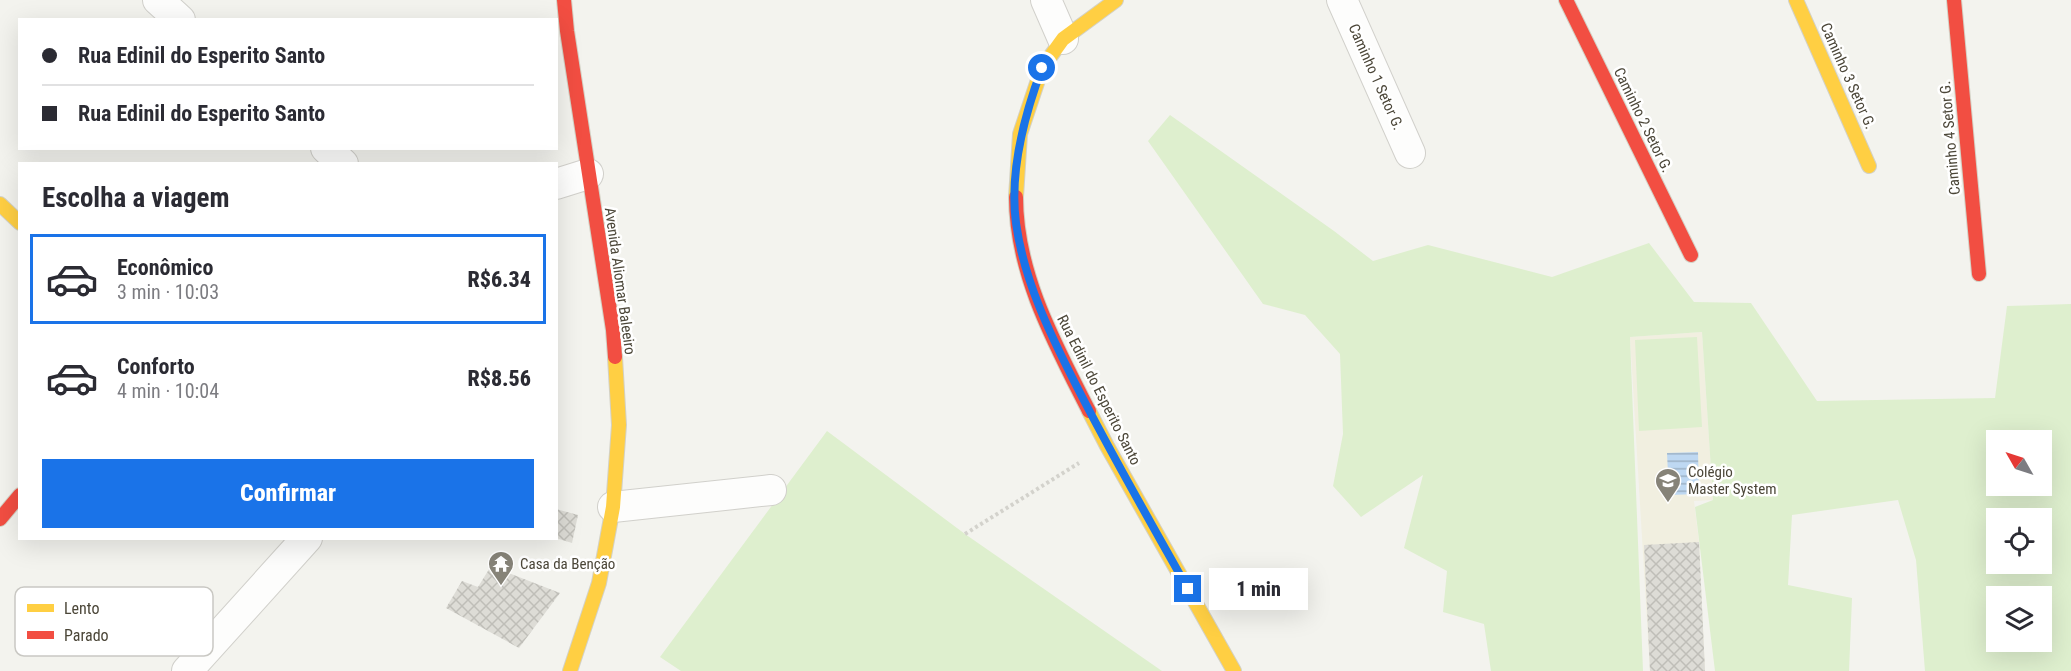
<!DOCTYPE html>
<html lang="pt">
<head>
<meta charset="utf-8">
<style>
	:root { --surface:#fff; --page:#f2f2f3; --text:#2b2b33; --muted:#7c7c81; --line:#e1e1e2; --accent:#1a73e8 }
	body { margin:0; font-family:"Roboto Condensed",sans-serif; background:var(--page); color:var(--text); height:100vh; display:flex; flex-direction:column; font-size:22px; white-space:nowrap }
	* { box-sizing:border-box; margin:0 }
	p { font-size:20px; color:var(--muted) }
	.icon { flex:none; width:33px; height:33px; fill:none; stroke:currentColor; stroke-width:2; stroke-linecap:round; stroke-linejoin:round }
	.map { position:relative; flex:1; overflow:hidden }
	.sheet { position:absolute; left:18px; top:162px; width:540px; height:378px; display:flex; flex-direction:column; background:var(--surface); border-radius:0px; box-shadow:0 6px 24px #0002 }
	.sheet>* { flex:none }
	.guide { position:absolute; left:18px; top:18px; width:540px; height:132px; border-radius:0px; box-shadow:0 6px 24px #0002; display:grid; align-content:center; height:132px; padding:0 24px; background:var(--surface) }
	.needle { width:39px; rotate:309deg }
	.tools { position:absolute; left:1986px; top:430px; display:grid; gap:12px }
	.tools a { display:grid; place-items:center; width:66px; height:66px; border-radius:0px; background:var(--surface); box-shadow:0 6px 24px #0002; font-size:30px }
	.end { position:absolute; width:27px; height:27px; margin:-14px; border:8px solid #1a73e8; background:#fff; box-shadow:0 0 0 3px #fff }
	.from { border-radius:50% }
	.bubble { position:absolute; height:42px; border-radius:0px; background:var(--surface); box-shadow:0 6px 24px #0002; font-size:20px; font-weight:800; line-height:42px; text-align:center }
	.guide b { display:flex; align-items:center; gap:21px; height:57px; font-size:22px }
	.guide b+b { border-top:2px solid var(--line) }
	.guide i { width:15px; height:15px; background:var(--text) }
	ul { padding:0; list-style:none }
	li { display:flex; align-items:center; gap:18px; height:90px; margin:0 12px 9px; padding:0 12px; border:3px solid transparent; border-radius:0px }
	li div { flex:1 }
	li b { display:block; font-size:22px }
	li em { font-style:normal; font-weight:800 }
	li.current { border-color:var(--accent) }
	li>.icon { width:54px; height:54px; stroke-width:1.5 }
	h2 { padding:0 24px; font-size:27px; line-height:72px }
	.cta { display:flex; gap:12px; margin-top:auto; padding:12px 24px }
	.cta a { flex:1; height:69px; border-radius:0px; background:var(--accent); color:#fff; font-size:24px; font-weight:800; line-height:69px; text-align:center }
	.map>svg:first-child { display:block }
</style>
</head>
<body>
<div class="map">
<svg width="2071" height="671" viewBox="0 0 2071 671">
	<defs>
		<pattern id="water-rules" width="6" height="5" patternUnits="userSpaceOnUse" patternTransform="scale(1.5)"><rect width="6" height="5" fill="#bed8f2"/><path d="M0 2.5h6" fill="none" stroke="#9cb1c5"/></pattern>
		<pattern id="building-cross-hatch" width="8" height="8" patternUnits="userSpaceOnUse" patternTransform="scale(1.5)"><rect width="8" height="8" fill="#dddcd6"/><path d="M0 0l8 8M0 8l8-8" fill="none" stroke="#bfbeb8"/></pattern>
	</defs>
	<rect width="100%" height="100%" fill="#f3f3ee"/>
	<path fill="#f1efe0" d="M1702,332L1713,500L1694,501L1699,542L1705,671H1650L1630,337Z"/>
	<path fill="#deefce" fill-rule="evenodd" d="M1170,115L1334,231L1373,261L1428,245L1552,277L1649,243L1694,302L1751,303L1817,401L1995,398L2007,306L2071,304V671H1925L1916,560L1898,500L1792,515L1788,585L1852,598L1849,671H1715L1695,507L1713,500L1702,332L1630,337L1643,671H1491L1484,624L1443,612L1447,571L1404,548L1423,475L1361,517L1333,486L1343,434L1340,354L1305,315L1263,304L1148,141ZM1996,441H2042V486H1996ZM1996,519H2042V564H1996ZM1996,597H2042V642H1996Z
		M1697,337L1702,427L1639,431L1635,340Z
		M827,431L965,534L1162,671H681L660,657Z"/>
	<path fill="url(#water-rules)" d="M1698,452L1699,494L1669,495L1667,453Z"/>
	<path fill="url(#building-cross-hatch)" d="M556,509L578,515L572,543L556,538Z
		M1699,542L1705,671H1650L1644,545Z
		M491,566L560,593L519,648L446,608L462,581L478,587Z"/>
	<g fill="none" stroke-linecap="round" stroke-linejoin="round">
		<defs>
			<path id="street" d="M158,0L180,20
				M1046,0L1063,39
				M1342,0L1410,153
				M326,148L343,164
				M556,184L588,174
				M613,507L771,490
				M187,671L307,538"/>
			<path id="slow" d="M1796,0L1869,166
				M1016,197L1020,134L1042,68L1063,39L1116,0
				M0,204L20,223
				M1089,411L1107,446L1234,671
				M570,671L599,583L613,507L619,425L615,357"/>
			<path id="jam" d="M564,0L567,31L613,330L615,357
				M1566,0L1691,255
				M1954,0L1979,274
				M1016,197C1016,274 1055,344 1089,411
				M0,519L20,495"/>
		</defs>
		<use href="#street" stroke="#d1d0cb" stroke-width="32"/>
		<use href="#slow" stroke="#d3d1c5" stroke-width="16"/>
		<use href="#jam" stroke="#d3d1c5" stroke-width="16"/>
		<path stroke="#d3d2cc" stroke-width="4" stroke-dasharray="3 3" stroke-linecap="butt" d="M965,534L1079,463"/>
		<use href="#street" stroke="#fdfdfc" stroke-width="30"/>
		<use href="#slow" stroke="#ffcf43" stroke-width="14"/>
		<use href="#jam" stroke="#f24e42" stroke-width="14"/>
	</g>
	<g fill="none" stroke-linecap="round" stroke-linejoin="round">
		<path stroke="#1a73e8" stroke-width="8" d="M1042,68C1024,116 1009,171 1016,223C1024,281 1050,334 1076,385C1111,454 1150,521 1188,589"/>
	</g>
	<defs>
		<symbol id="school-pin" viewBox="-11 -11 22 30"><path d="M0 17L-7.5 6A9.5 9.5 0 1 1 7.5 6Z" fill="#868378" stroke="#fff"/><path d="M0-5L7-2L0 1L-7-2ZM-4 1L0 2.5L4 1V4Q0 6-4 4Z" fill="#fff"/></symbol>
		<symbol id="temple-pin" viewBox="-11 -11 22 30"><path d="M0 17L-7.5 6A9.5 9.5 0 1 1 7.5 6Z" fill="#868378" stroke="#fff"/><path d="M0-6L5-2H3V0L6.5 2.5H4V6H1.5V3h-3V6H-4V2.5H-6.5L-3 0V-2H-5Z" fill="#fff"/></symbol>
	</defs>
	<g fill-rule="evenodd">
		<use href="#school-pin" x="1653" y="466" width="30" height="40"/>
		<use href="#temple-pin" x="486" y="549" width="30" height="40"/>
	</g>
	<g text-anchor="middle" stroke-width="5" stroke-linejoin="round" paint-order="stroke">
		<g font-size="15" fill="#4b4638" stroke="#fff">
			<text transform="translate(1848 76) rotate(66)" y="5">Caminho 3 Setor G.</text>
			<text transform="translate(1376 77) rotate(66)" y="5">Caminho 1 Setor G.</text>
			<text transform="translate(1643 120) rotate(64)" y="5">Caminho 2 Setor G.</text>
			<text transform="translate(1950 138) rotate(-95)" y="5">Caminho 4 Setor G.</text>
			<text transform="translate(620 281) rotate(82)" y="5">Avenida Aliomar Baleeiro</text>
			<text transform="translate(1099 390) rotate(63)" y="5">Rua Edinil do Esperito Santo</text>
		</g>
		<g font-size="15" fill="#4b4638" stroke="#fff" text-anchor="start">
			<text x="1688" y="477">Colégio<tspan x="1688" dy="17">Master System</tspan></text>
			<text x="520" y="569">Casa da Benção</text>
		</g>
	</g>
	<rect x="15" y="587" width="198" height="69" rx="9" fill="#fff" stroke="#c9c8c3" stroke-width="1.5"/>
	<rect x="27" y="604" width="27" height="8" fill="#ffcf43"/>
	<rect x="27" y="631" width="27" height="8" fill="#f24e42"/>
	<g font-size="16" fill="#4b4638">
		<text x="64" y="614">Lento</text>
		<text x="64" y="641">Parado</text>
	</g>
</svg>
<div class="tools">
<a><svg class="needle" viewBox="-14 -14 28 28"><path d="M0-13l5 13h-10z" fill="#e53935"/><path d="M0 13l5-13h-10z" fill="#7c7c81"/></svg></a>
<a><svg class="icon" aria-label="locate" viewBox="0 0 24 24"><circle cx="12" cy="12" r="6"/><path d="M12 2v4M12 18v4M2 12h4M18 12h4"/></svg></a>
<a><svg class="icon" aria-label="layers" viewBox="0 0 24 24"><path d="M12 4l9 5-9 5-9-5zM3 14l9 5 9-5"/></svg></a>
</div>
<i class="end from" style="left:1042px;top:68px"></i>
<i class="end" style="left:1188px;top:589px"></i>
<div class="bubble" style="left:1209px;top:568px;width:99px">1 min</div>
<div class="guide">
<b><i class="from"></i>Rua Edinil do Esperito Santo</b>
<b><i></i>Rua Edinil do Esperito Santo</b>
</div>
<section class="sheet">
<h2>Escolha a viagem</h2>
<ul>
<li class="current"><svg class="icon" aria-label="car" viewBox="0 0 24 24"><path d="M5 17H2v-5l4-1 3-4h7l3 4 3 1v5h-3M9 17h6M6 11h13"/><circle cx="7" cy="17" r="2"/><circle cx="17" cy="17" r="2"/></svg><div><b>Econômico</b><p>3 min · 10:03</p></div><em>R$6.34</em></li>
<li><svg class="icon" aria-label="car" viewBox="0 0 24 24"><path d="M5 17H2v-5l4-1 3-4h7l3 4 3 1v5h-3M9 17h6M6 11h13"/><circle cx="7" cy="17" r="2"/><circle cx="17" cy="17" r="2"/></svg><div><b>Conforto</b><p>4 min · 10:04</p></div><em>R$8.56</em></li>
</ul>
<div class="cta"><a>Confirmar</a></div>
</section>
</div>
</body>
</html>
